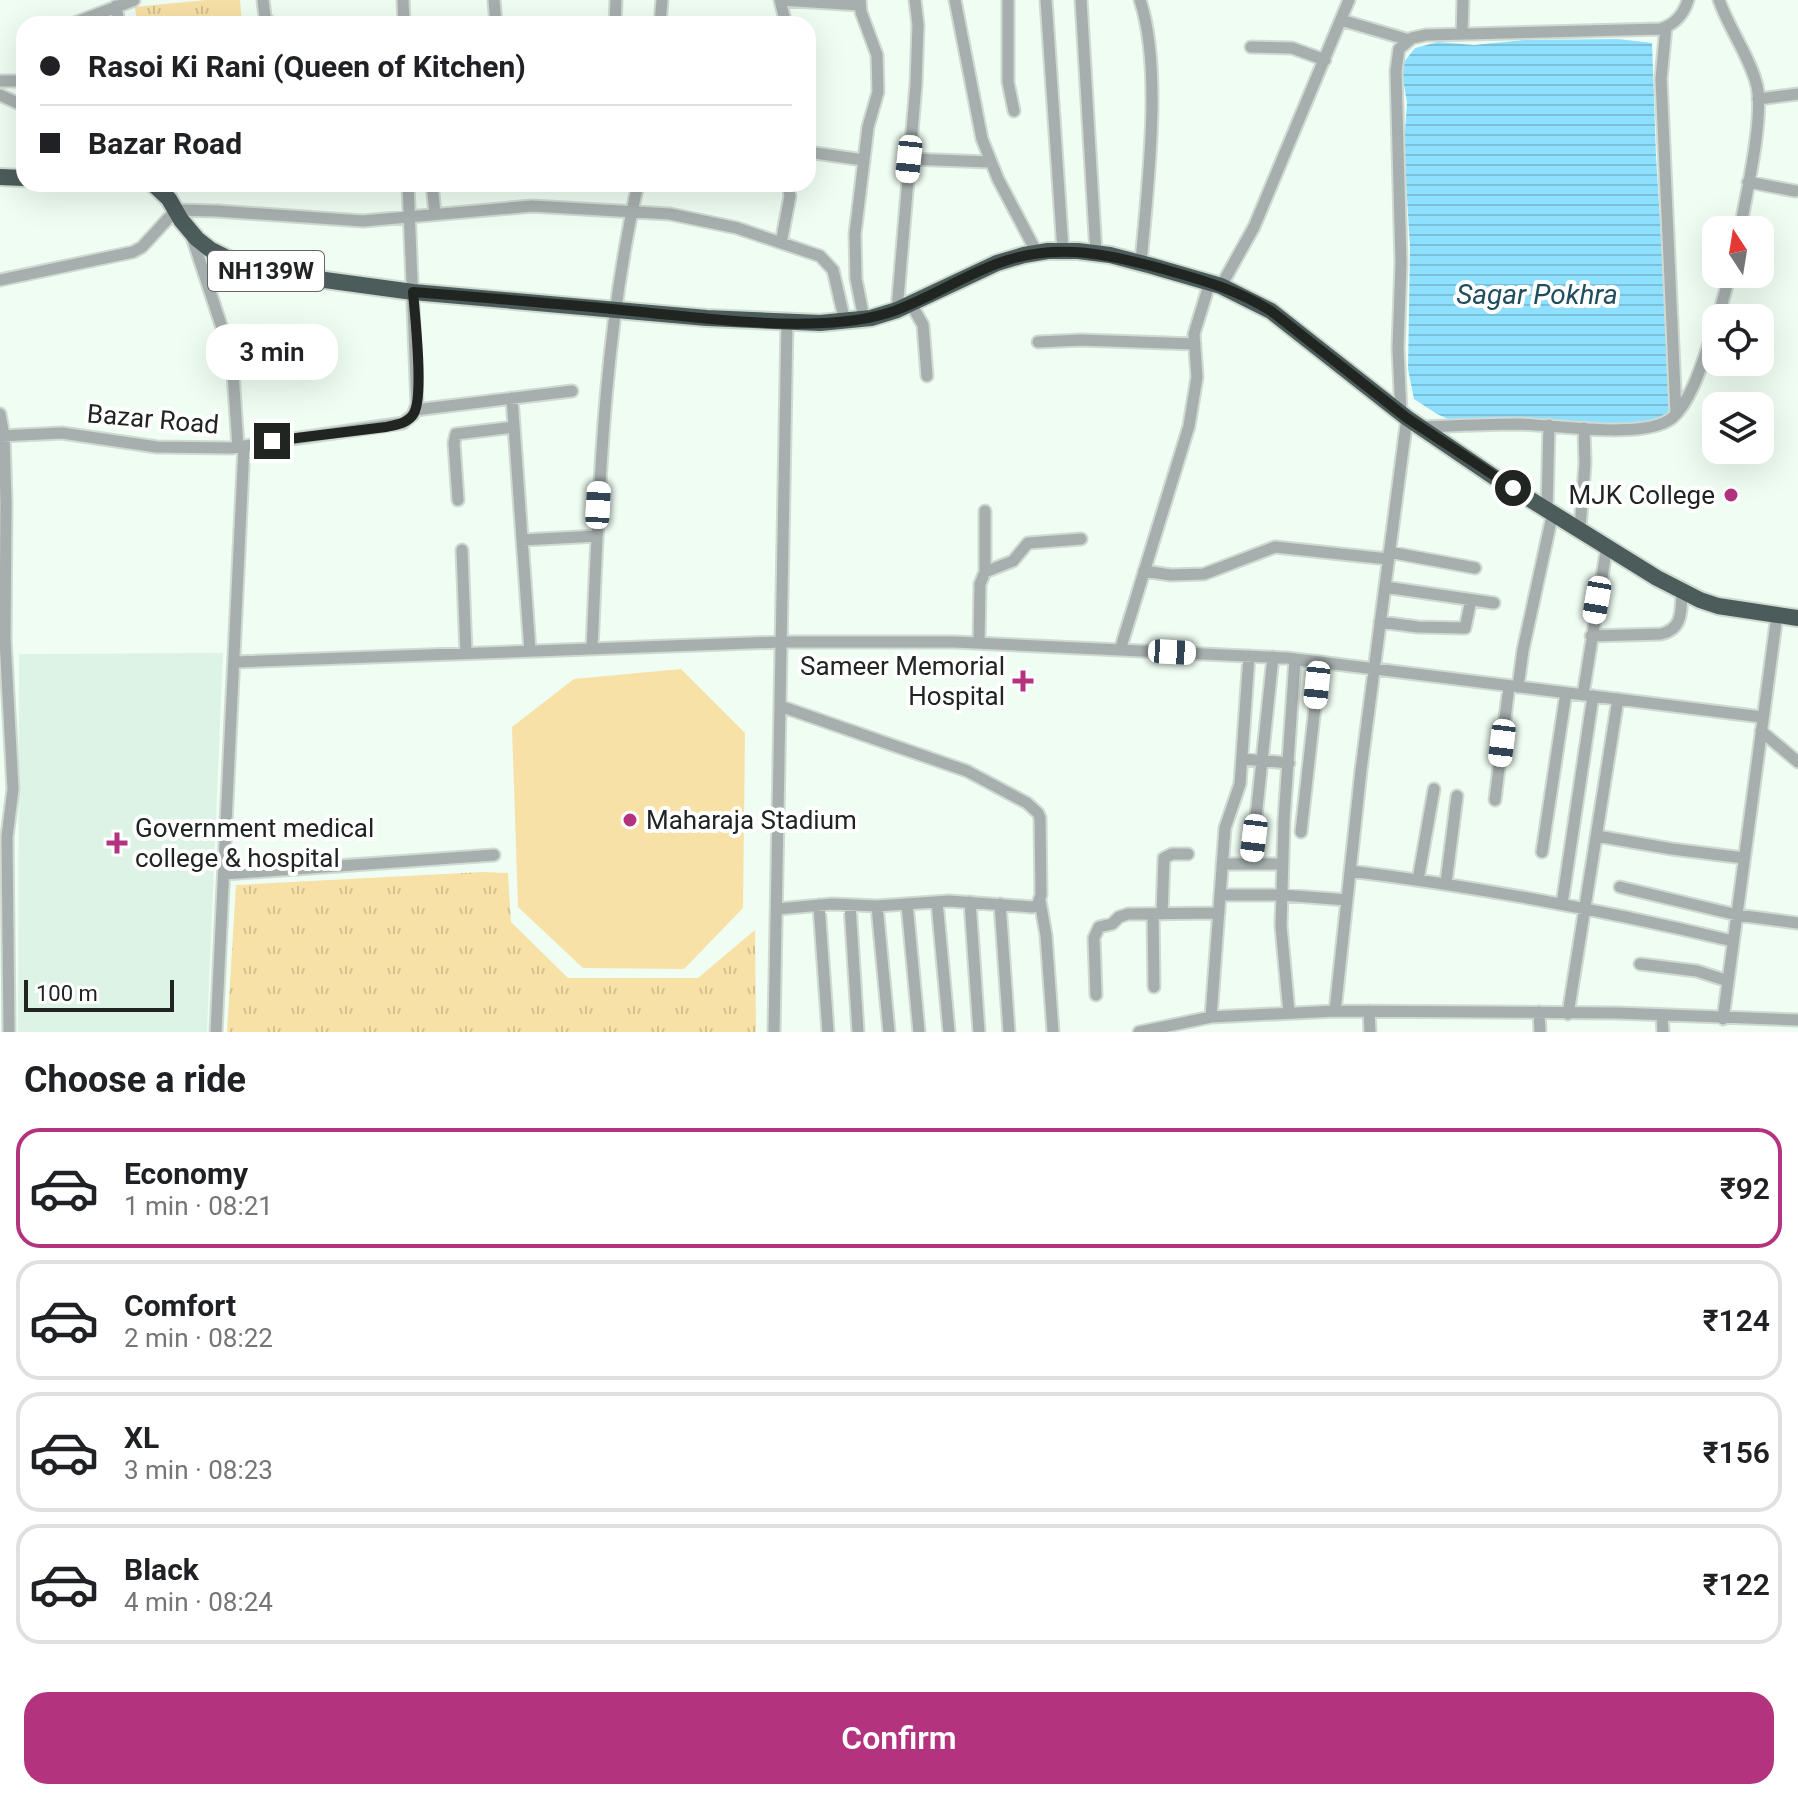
<!DOCTYPE html>
<html lang="en">
<head>
<meta charset="utf-8">
<style>
	:root { --surface:#fff; --page:#f2f2f2; --text:#202124; --muted:#757577; --line:#e0e0e0; --accent:#b4337e }
	body { margin:0; font-family:Roboto,sans-serif; background:var(--page); color:var(--text); height:100vh; display:flex; flex-direction:column; font-size:30px; white-space:nowrap }
	* { box-sizing:border-box; margin:0 }
	p { font-size:26px; color:var(--muted) }
	.icon { flex:none; width:44px; height:44px; fill:none; stroke:currentColor; stroke-width:2; stroke-linecap:round; stroke-linejoin:round }
	.map { position:relative; height:1032px; overflow:hidden }
	.sheet { display:flex; flex-direction:column; background:var(--surface); flex:1 }
	.sheet>* { flex:none }
	.top-card { position:absolute; left:16px; top:16px; width:800px; height:176px; border-radius:24px; box-shadow:0 8px 32px #0002; display:grid; align-content:center; height:176px; padding:0 24px; background:var(--surface) }
	.needle { width:52px; rotate:348deg }
	.fabs { position:absolute; left:1702px; top:216px; display:grid; gap:16px }
	.fabs a { display:grid; place-items:center; width:72px; height:72px; border-radius:16px; background:var(--surface); box-shadow:0 8px 32px #0002; font-size:40px }
	.scale { position:absolute; left:24px; bottom:20px; width:150px; box-sizing:border-box; padding-left:8px; border:4px solid #202522; border-top:0; font-size:22px; line-height:28px; white-space:nowrap; color:#202522; -webkit-text-stroke:6px #fff; paint-order:stroke }
	.end { position:absolute; width:36px; height:36px; margin:-18px; border:10px solid #202522; background:#fff; box-shadow:0 0 0 4px #fff }
	.from { border-radius:50% }
	.bubble { position:absolute; height:56px; border-radius:24px; background:var(--surface); box-shadow:0 8px 32px #0002; font-size:26px; font-weight:600; line-height:56px; text-align:center }
	.car { position:absolute; width:24px; height:48px; margin:-24px -12px; border-radius:10px; box-shadow:0 0 6px 2px #0007; background:linear-gradient(#fff 24%,#345 0 40%,#fff 0 76%,#345 0 86%,#fff 0) }
	.top-card b { display:flex; align-items:center; gap:28px; height:76px; font-size:30px }
	.top-card b+b { border-top:2px solid var(--line) }
	.top-card i { width:20px; height:20px; background:var(--text) }
	ul { padding:0; list-style:none }
	li { display:flex; align-items:center; gap:24px; height:120px; margin:0 16px 12px; padding:0 8px; border:4px solid var(--line); border-radius:24px }
	li div { flex:1 }
	li b { display:block; font-size:30px }
	li em { font-style:normal; font-weight:600 }
	li.current { border-color:var(--accent) }
	li>.icon { width:72px; height:72px; stroke-width:1.5 }
	h2 { padding:0 24px; font-size:36px; line-height:96px }
	.action { display:flex; gap:16px; margin-top:auto; padding:16px 24px }
	.action a { flex:1; height:92px; border-radius:24px; background:var(--accent); color:#fff; font-size:32px; font-weight:600; line-height:92px; text-align:center }
	.map>svg:first-child { display:block }
</style>
</head>
<body>
<div class="map">
<svg width="1798" height="1032" viewBox="0 0 1798 1032">
	<defs>
		<pattern id="grass-tufts" width="24" height="20" patternUnits="userSpaceOnUse" patternTransform="scale(2)"><rect width="24" height="20" fill="#f7e1a6"/><path d="M3 7l-1-3M5 7V3M7 7l1-3M15 17l-1-3M17 17v-4M19 17l1-3" fill="none" stroke="#d3c18f"/></pattern>
		<pattern id="water-rules" width="6" height="5" patternUnits="userSpaceOnUse" patternTransform="scale(2)"><rect width="6" height="5" fill="#8ee0fe"/><path d="M0 2.5h6" fill="none" stroke="#7ac0d9"/></pattern>
	</defs>
	<rect width="100%" height="100%" fill="#effdf3"/>
	<path fill="#ddf3e5" d="M223,653L207,1032H18L19,654Z"/>
	<path fill="url(#grass-tufts)" d="M206,0H240L242,24H137L135,7Z
		M483,872L508,873L511,922L568,978H698L755,930L756,1032H227L236,885Z"/>
	<path fill="#f7e1a6" d="M681,669L745,733L743,908L684,969L583,968L518,907L512,727L574,679Z"/>
	<path fill="url(#water-rules)" d="M1618,39L1652,43L1656,156L1670,382L1669,414L1649,423L1611,427L1455,422L1437,414L1414,399L1408,369L1410,248L1404,146L1407,103L1401,66L1415,48L1438,42L1474,45L1524,40Z"/>
	<g fill="none" stroke-linecap="round" stroke-linejoin="round">
		<defs>
			<path id="minor" d="M263,0L265,17L271,24
				M403,0L404,24
				M494,0L496,24
				M780,0L860,5
				M780,0L786,24
				M860,0L861,12L877,55L878,92L868,127L855,234L856,279L864,319
				M955,0L982,139L998,179L1037,253
				M1008,0V82L1014,111
				M1046,0L1063,251
				M1081,0L1096,253
				M1140,0C1163,70 1147,189 1141,263
				M1719,0C1729,29 1750,57 1757,86C1764,119 1746,195 1740,230
				M116,6L119,24
				M1341,20L1409,40
				M72,24L134,0
				M615,24L616,0
				M660,24L662,0
				M1666,27L1661,79L1676,414
				M1462,34L1463,0
				M1251,47L1292,48L1325,60
				M0,81H24
				M0,95L24,106
				M1758,99L1798,94
				M808,152L863,160
				M909,159L990,162
				M1748,182L1795,191
				M432,184L435,214
				M191,234L232,358L238,447
				M781,243L790,196L788,184
				M0,280L133,252L142,247L176,210L217,211L363,221L532,206L670,214L737,228L820,256L833,270L845,322
				M1221,286L1254,227L1349,0
				M911,304L923,325L927,376
				M897,310L916,84L918,25L915,0
				M1718,318L1730,274
				M1038,342L1081,340L1195,344
				M512,398L530,651
				M415,410L572,391
				M1401,413L1398,348L1401,263L1396,71L1399,49L1412,38L1426,35L1660,29C1674,25 1684,14 1688,0
				M0,414L4,436L6,503L5,639L13,789L7,837L9,1032
				M1421,427C1454,426 1487,424 1520,424C1556,425 1645,440 1672,418C1694,399 1706,350 1716,323
				M0,436L62,433L157,447L231,448L403,423L413,415L417,404L408,184
				M458,500L454,443L456,434L514,427
				M1547,509L1549,425
				M1580,528L1585,464L1584,428
				M522,540L597,536
				M462,550L466,653
				M1389,552L1475,568
				M1144,571L1171,575L1204,574L1275,547L1388,559
				M985,572V511
				M1385,587L1494,603
				M1380,622L1418,627L1465,628L1471,600
				M1591,636L1661,634C1683,629 1681,611 1682,592
				M979,643L980,584L985,572L1013,561L1028,543L1081,539
				M592,649C599,493 603,337 638,184
				M1120,650L1189,426L1197,377L1194,334L1210,282
				M235,662L780,642H955L1287,658L1762,717
				M1518,687L1523,650L1553,512
				M1583,695L1607,546
				M1761,731L1798,762
				M1243,759L1289,763
				M1495,800L1509,686
				M1301,832L1320,662
				M1597,836L1672,849L1744,858
				M1542,852L1566,693
				M1222,864H1283
				M1251,864L1273,657
				M1350,871C1479,887 1607,911 1733,941
				M224,874L494,855
				M1418,880L1434,789
				M1446,883L1457,796
				M1620,887L1737,915L1798,923
				M1220,895H1282L1347,900
				M1040,901L1046,935L1053,1032
				M937,902L949,1032
				M970,902L979,1032
				M907,904L919,1032
				M1000,904L1009,1032
				M1562,904L1593,696
				M819,905L828,1032
				M850,905L858,1032
				M877,906L889,1032
				M777,909L832,904L877,906L949,901L1032,907L1037,906L1041,895L1040,818L1038,813L1027,803L967,771L780,706
				M1153,914L1154,987
				M1162,914L1164,858L1172,854H1188
				M1640,964L1697,971L1728,981
				M1096,995L1094,938L1099,927L1112,924L1119,917L1128,914L1219,913
				M1335,1011L1361,770L1407,418
				M1369,1011L1370,1032
				M1539,1012L1540,1032
				M1289,1013L1281,926L1284,820L1295,659
				M1568,1014L1618,699
				M1662,1015L1663,1032
				M1211,1017L1225,828L1240,784L1249,656
				M1723,1019L1777,615
				M216,1032L244,446
				M774,1032L787,323
				M1139,1032L1211,1017L1335,1011L1617,1013L1798,1020"/>
			<path id="highway" d="M0,177L24,178
				M153,184L169,199L181,220L197,239L211,250L235,262L266,272L413,292L707,318L820,323L871,318L897,310L997,263L1024,255L1048,251H1078L1110,255L1152,266L1221,286L1271,311L1407,418L1494,477L1657,578L1700,600L1718,606L1798,618"/>
		</defs>
		<use href="#minor" stroke="#cedad2" stroke-width="15"/>
		<use href="#highway" stroke="#cedad2" stroke-width="20"/>
		<use href="#minor" stroke="#a7afae" stroke-width="11"/>
		<use href="#highway" stroke="#4c5c5a" stroke-width="16"/>
	</g>
	<g fill="none" stroke-linecap="round" stroke-linejoin="round">
		<path stroke="#202522" stroke-width="10" d="M272,441L386,427C396,425 409,423 414,413C424,395 415,316 413,292C489,298 565,304 642,312C702,318 763,326 823,323C847,322 871,319 894,311C930,298 963,276 999,263C1057,241 1113,255 1170,271C1206,281 1239,291 1271,311L1407,418L1513,488"/>
	</g>
	<g fill="#b4337e" stroke="#fff" stroke-width="3">
		<circle cx="1731" cy="495" r="8"/>
		<path d="M1019 669h8v8h8v8h-8v8h-8v-8h-8v-8h8z"/>
		<circle cx="630" cy="820" r="8"/>
		<path d="M113 831h8v8h8v8h-8v8h-8v-8h-8v-8h8z"/>
	</g>
	<g text-anchor="middle" stroke-width="8" stroke-linejoin="round" paint-order="stroke">
		<rect fill="#fff" stroke="#636664" stroke-width="2" x="208" y="251" width="116" height="40" rx="6"/>
		<g font-size="24" font-weight="bold" fill="#202522">
			<text x="266" y="279">NH139W</text>
		</g>
		<g font-size="26" fill="#202522" stroke="#fff">
			<text transform="translate(153 419) rotate(5)" y="9">Bazar Road</text>
		</g>
		<g font-size="26" fill="#202522" stroke="#fff" text-anchor="end">
			<text x="1715" y="504">MJK College</text>
			<text x="1005" y="675">Sameer Memorial<tspan x="1005" dy="30">Hospital</tspan></text>
			<text x="646" y="829" text-anchor="start">Maharaja Stadium</text>
			<text x="135" y="837" text-anchor="start">Government medical<tspan x="135" dy="30">college &amp; hospital</tspan></text>
		</g>
		<g font-size="28" font-style="italic" fill="#204e5e" stroke="#fff">
			<text x="1537" y="304">Sagar Pokhra</text>
		</g>
	</g>
</svg>
<div class="fabs">
<a><svg class="needle" viewBox="-14 -14 28 28"><path d="M0-13l5 13h-10z" fill="#e53935"/><path d="M0 13l5-13h-10z" fill="#757577"/></svg></a>
<a><svg class="icon" aria-label="locate" viewBox="0 0 24 24"><circle cx="12" cy="12" r="6"/><path d="M12 2v4M12 18v4M2 12h4M18 12h4"/></svg></a>
<a><svg class="icon" aria-label="layers" viewBox="0 0 24 24"><path d="M12 4l9 5-9 5-9-5zM3 14l9 5 9-5"/></svg></a>
</div>
<div class="scale">100 m</div>
<i class="end from" style="left:1513px;top:488px"></i>
<i class="end" style="left:272px;top:441px"></i>
<div class="bubble" style="left:206px;top:324px;width:132px">3 min</div>
<i class="car" style="left:909px;top:159px;rotate:186deg"></i>
<i class="car" style="left:598px;top:505px;rotate:3deg"></i>
<i class="car" style="left:1597px;top:600px;rotate:190deg"></i>
<i class="car" style="left:1172px;top:652px;rotate:93deg"></i>
<i class="car" style="left:1317px;top:685px;rotate:186deg"></i>
<i class="car" style="left:1502px;top:743px;rotate:187deg"></i>
<i class="car" style="left:1254px;top:838px;rotate:187deg"></i>
<div class="top-card">
<b><i class="from"></i>Rasoi Ki Rani (Queen of Kitchen)</b>
<b><i></i>Bazar Road</b>
</div>
</div>
<section class="sheet">
<h2>Choose a ride</h2>
<ul>
<li class="current"><svg class="icon" aria-label="car" viewBox="0 0 24 24"><path d="M5 17H2v-5l4-1 3-4h7l3 4 3 1v5h-3M9 17h6M6 11h13"/><circle cx="7" cy="17" r="2"/><circle cx="17" cy="17" r="2"/></svg><div><b>Economy</b><p>1 min · 08:21</p></div><em>₹92</em></li>
<li><svg class="icon" aria-label="car" viewBox="0 0 24 24"><path d="M5 17H2v-5l4-1 3-4h7l3 4 3 1v5h-3M9 17h6M6 11h13"/><circle cx="7" cy="17" r="2"/><circle cx="17" cy="17" r="2"/></svg><div><b>Comfort</b><p>2 min · 08:22</p></div><em>₹124</em></li>
<li><svg class="icon" aria-label="car" viewBox="0 0 24 24"><path d="M5 17H2v-5l4-1 3-4h7l3 4 3 1v5h-3M9 17h6M6 11h13"/><circle cx="7" cy="17" r="2"/><circle cx="17" cy="17" r="2"/></svg><div><b>XL</b><p>3 min · 08:23</p></div><em>₹156</em></li>
<li><svg class="icon" aria-label="car" viewBox="0 0 24 24"><path d="M5 17H2v-5l4-1 3-4h7l3 4 3 1v5h-3M9 17h6M6 11h13"/><circle cx="7" cy="17" r="2"/><circle cx="17" cy="17" r="2"/></svg><div><b>Black</b><p>4 min · 08:24</p></div><em>₹122</em></li>
</ul>
<div class="action"><a>Confirm</a></div>
</section>
</body>
</html>
